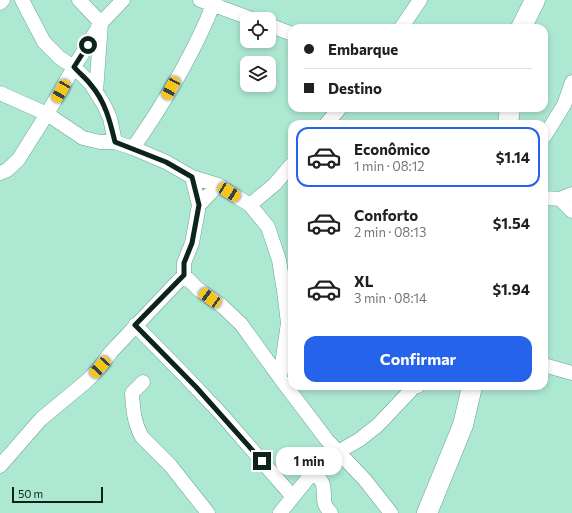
<!DOCTYPE html>
<html lang="pt">
<head>
<meta charset="utf-8">
<style>
	:root { --surface:#fff; --page:#f6f6f6; --text:#202124; --muted:#757577; --line:#e0e0e0; --accent:#2563eb }
	body { margin:0; font-family:Commissioner,sans-serif; background:var(--page); color:var(--text); height:100vh; display:flex; flex-direction:column; font-size:15px; white-space:nowrap }
	* { box-sizing:border-box; margin:0 }
	p { font-size:13px; color:var(--muted) }
	.icon { flex:none; width:22px; height:22px; fill:none; stroke:currentColor; stroke-width:2; stroke-linecap:round; stroke-linejoin:round }
	.map { position:relative; flex:1; overflow:hidden }
	.drawer { position:absolute; left:288px; top:120px; width:260px; height:270px; display:flex; flex-direction:column; background:var(--surface); border-radius:12px; box-shadow:0 2px 6px #0003 }
	.drawer>* { flex:none }
	.guide { position:absolute; left:288px; top:24px; width:260px; height:88px; border-radius:12px; box-shadow:0 2px 6px #0003; display:grid; align-content:center; height:88px; padding:0 16px; background:var(--surface) }
	.buttons { position:absolute; left:240px; top:12px; display:grid; gap:8px }
	.buttons a { display:grid; place-items:center; width:36px; height:36px; border-radius:8px; background:var(--surface); box-shadow:0 2px 6px #0003; font-size:20px }
	.scale { position:absolute; left:12px; bottom:10px; width:91px; box-sizing:border-box; padding-left:4px; border:2px solid #0c241c; border-top:0; font-size:11px; line-height:14px; white-space:nowrap; color:#0c241c; -webkit-text-stroke:3px #ade8d2; paint-order:stroke }
	.end { position:absolute; width:18px; height:18px; margin:-9px; border:5px solid #0c241c; background:#fff; box-shadow:0 0 0 2px #fff }
	.from { border-radius:50% }
	.bubble { position:absolute; height:28px; border-radius:12px; background:var(--surface); box-shadow:0 2px 6px #0003; font-size:13px; font-weight:700; line-height:28px; text-align:center }
	.car { position:absolute; width:12px; height:24px; margin:-12px -6px; border-radius:5px; box-shadow:0 0 3px 1px #0007; background:linear-gradient(#f5c518 24%,#345 0 40%,#f5c518 0 76%,#345 0 86%,#f5c518 0) }
	.guide b { display:flex; align-items:center; gap:14px; height:38px; font-size:15px }
	.guide b+b { border-top:1px solid var(--line) }
	.guide i { width:10px; height:10px; background:var(--text) }
	ul { padding:7px 0 0; list-style:none }
	li { display:flex; align-items:center; gap:12px; height:60px; margin:0 8px 6px; padding:0 8px; border:2px solid transparent; border-radius:12px }
	li div { flex:1 }
	li b { display:block; font-size:15px }
	li em { font-style:normal; font-weight:700 }
	li.current { border-color:var(--accent) }
	li>.icon { width:36px; height:36px; stroke-width:1.5 }
	.primary-button { display:flex; gap:8px; margin-top:auto; padding:8px 16px }
	.primary-button a { flex:1; height:46px; border-radius:12px; background:var(--accent); color:#fff; font-size:16px; font-weight:700; line-height:46px; text-align:center }
	.map>svg:first-child { display:block }
</style>
</head>
<body>
<div class="map">
<svg width="572" height="513" viewBox="0 0 572 513">
	<rect width="100%" height="100%" fill="#ade8d2"/>
	<g fill="none" stroke-linecap="round" stroke-linejoin="round">
		<defs>
			<path id="street" d="M22,0L44,42L60,58L74,67L91,84L104,105L110,118L115,142
				M79,0L101,23L96,92
				M200,0L252,19
				M0,3L3,0
				M269,25L292,34
				M401,28L420,0
				M0,93L47,114L83,138L100,142H115L133,148L166,162L192,177L218,185L250,205L268,227L279,260L284,291L288,323L280,378L327,440L365,480L391,513
				M326,124L340,108
				M544,137L564,105L572,82
				M133,148C165,102 195,52 215,0
				M0,173L7,170L18,160L47,114L74,67L101,23L123,0
				M544,198L560,199L572,194
				M560,199L572,211
				M199,205L218,185
				M250,205L275,184L292,164
				M184,275L198,289L222,306L241,324L280,378
				M135,325L187,378L222,415L293,497
				M544,365L572,373
				M143,382L132,393C133,409 134,423 142,437L170,465L208,513
				M0,466L41,419L88,380L100,367L111,352L184,275V263L192,243L199,205L192,177
				M313,472C317,476 322,480 323,485C326,499 320,501 331,513
				M280,513L313,472L338,452L359,440L378,425L414,387L418,386"/>
			<path id="secondary" d="M521,28L535,0
				M508,124L510,108
				M427,513L463,425L471,391L470,386"/>
		</defs>
		<use href="#street" stroke="#6ba490" stroke-width="15"/>
		<use href="#secondary" stroke="#6ba490" stroke-width="21"/>
		<use href="#street" stroke="#fff" stroke-width="14"/>
		<use href="#secondary" stroke="#fff" stroke-width="20"/>
	</g>
	<g fill="none" stroke-linecap="round" stroke-linejoin="round">
		<path stroke="#0c241c" stroke-width="5" d="M88,45L74,67C79,73 86,78 91,85C105,101 110,121 115,142L166,162L192,177L199,205L192,243L184,263V275L135,325L196,387L262,461"/>
	</g>
</svg>
<div class="buttons">
<a><svg class="icon" aria-label="locate" viewBox="0 0 24 24"><circle cx="12" cy="12" r="6"/><path d="M12 2v4M12 18v4M2 12h4M18 12h4"/></svg></a>
<a><svg class="icon" aria-label="layers" viewBox="0 0 24 24"><path d="M12 4l9 5-9 5-9-5zM3 14l9 5 9-5"/></svg></a>
</div>
<div class="scale">50 m</div>
<i class="end from" style="left:88px;top:45px"></i>
<i class="end" style="left:262px;top:461px"></i>
<div class="bubble" style="left:276px;top:447px;width:66px">1 min</div>
<i class="car" style="left:171px;top:88px;rotate:209deg"></i>
<i class="car" style="left:61px;top:91px;rotate:210deg"></i>
<i class="car" style="left:229px;top:192px;rotate:122deg"></i>
<i class="car" style="left:210px;top:298px;rotate:306deg"></i>
<i class="car" style="left:100px;top:367px;rotate:223deg"></i>
<div class="guide">
<b><i class="from"></i>Embarque</b>
<b><i></i>Destino</b>
</div>
<section class="drawer">
<ul>
<li class="current"><svg class="icon" aria-label="car" viewBox="0 0 24 24"><path d="M5 17H2v-5l4-1 3-4h7l3 4 3 1v5h-3M9 17h6M6 11h13"/><circle cx="7" cy="17" r="2"/><circle cx="17" cy="17" r="2"/></svg><div><b>Econômico</b><p>1 min · 08:12</p></div><em>$1.14</em></li>
<li><svg class="icon" aria-label="car" viewBox="0 0 24 24"><path d="M5 17H2v-5l4-1 3-4h7l3 4 3 1v5h-3M9 17h6M6 11h13"/><circle cx="7" cy="17" r="2"/><circle cx="17" cy="17" r="2"/></svg><div><b>Conforto</b><p>2 min · 08:13</p></div><em>$1.54</em></li>
<li><svg class="icon" aria-label="car" viewBox="0 0 24 24"><path d="M5 17H2v-5l4-1 3-4h7l3 4 3 1v5h-3M9 17h6M6 11h13"/><circle cx="7" cy="17" r="2"/><circle cx="17" cy="17" r="2"/></svg><div><b>XL</b><p>3 min · 08:14</p></div><em>$1.94</em></li>
</ul>
<div class="primary-button"><a>Confirmar</a></div>
</section>
</div>
</body>
</html>
